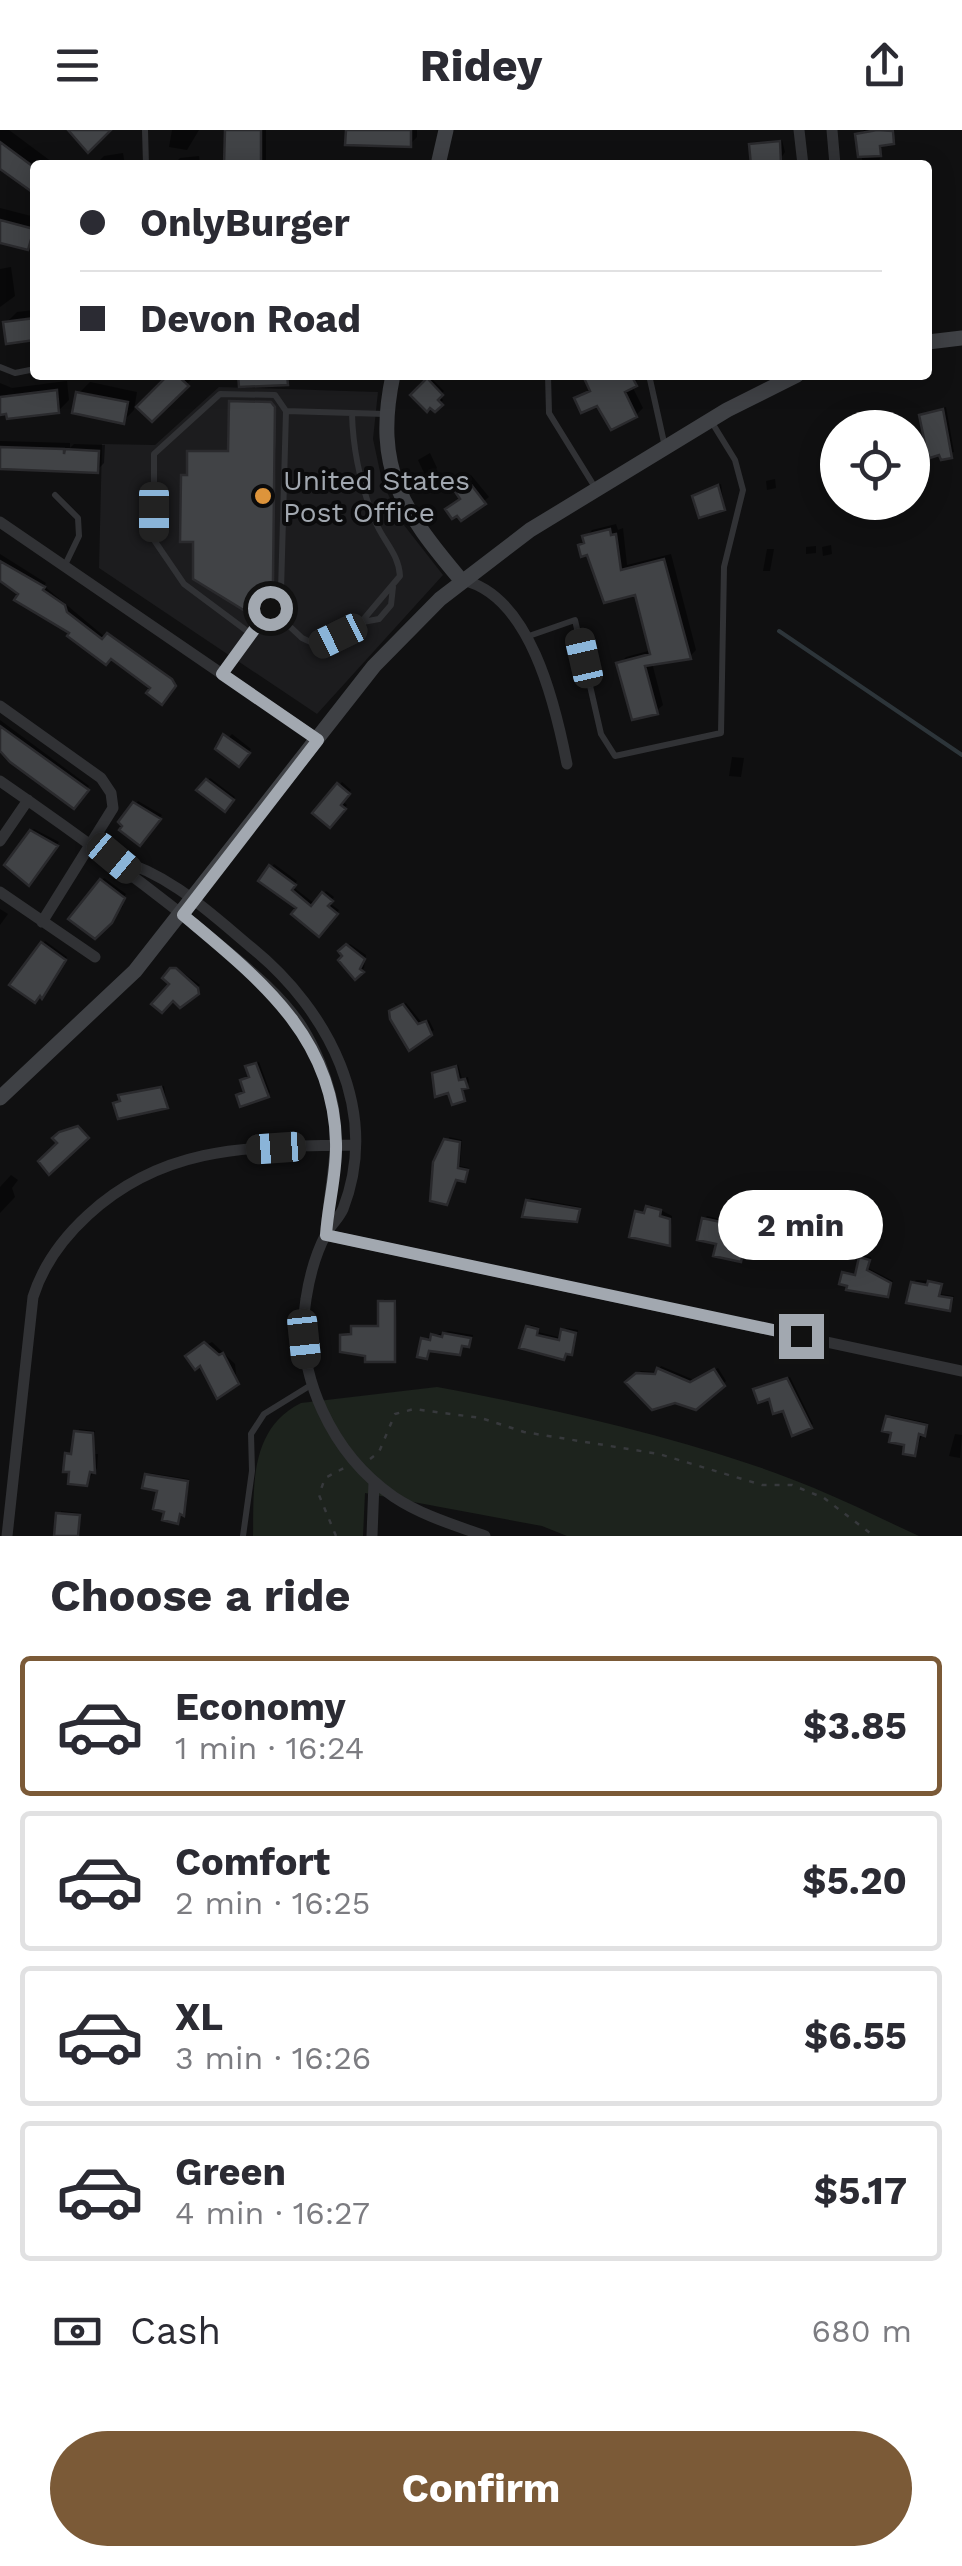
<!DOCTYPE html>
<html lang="en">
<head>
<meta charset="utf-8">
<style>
	:root { --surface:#fff; --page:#f7f7f7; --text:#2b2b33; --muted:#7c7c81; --line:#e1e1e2; --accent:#7b5a37 }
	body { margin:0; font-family:"Work Sans",sans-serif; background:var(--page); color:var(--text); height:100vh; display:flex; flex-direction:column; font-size:38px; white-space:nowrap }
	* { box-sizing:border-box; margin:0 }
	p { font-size:32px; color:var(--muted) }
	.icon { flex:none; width:55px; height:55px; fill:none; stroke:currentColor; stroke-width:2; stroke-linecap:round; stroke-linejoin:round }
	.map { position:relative; height:1406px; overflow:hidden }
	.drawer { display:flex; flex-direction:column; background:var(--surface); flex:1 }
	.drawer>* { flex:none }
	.banner { position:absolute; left:30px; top:30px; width:902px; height:220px; border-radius:10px; box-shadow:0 5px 25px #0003; display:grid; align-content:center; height:220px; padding:0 50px; background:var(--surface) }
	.tools { position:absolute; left:820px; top:280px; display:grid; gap:20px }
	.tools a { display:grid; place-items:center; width:110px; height:110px; border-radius:50%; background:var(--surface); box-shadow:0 5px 25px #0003; font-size:50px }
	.end { position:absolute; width:45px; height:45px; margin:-22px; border:12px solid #a2a8b0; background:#111; box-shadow:0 0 0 5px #111 }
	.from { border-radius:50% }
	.bubble { position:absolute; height:70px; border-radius:35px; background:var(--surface); box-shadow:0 5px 25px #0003; font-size:32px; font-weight:700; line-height:70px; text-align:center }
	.car { position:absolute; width:30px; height:60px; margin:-30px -15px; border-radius:12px; box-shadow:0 0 8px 2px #0007; background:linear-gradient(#222 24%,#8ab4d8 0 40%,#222 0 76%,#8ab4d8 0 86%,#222 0) }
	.banner b { display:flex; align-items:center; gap:35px; height:95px; font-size:38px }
	.banner b+b { border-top:2px solid var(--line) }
	.banner i { width:25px; height:25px; background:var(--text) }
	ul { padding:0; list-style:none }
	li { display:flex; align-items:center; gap:30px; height:140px; margin:0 20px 15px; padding:0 30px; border:5px solid var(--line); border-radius:10px }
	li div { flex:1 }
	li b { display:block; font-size:38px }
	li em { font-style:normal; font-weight:700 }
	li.on { border-color:var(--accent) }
	li>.icon { width:90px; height:90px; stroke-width:1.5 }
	h2 { padding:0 50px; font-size:45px; line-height:120px }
	.pay { display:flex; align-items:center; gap:25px; height:110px; padding:0 50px; font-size:38px }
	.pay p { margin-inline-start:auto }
	.primary-button { display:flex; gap:20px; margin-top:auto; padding:20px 50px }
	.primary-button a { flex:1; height:115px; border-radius:60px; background:var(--accent); color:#fff; font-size:40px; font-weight:700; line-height:115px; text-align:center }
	header { display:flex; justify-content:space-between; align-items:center; height:130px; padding:0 50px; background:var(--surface); font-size:45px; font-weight:700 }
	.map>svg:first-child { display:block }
</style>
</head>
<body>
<header><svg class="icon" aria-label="menu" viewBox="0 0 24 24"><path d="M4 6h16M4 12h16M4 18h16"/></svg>Ridey<svg class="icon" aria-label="share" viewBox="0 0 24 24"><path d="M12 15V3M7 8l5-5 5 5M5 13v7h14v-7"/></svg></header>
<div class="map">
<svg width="962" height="1406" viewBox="0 0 962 1406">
	<rect width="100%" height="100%" fill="#101011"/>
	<path fill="#1c1c1e" d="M219,257L378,262L373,309L382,351L400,390L443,445L317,584L99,438L102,314L155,315Z"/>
	<path fill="#1d231d" d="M437,1257C555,1279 704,1312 814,1358C850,1373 884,1390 919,1406H567L542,1396L365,1363L363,1406H253C254,1356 249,1299 301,1273Z"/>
	<path fill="#0007" d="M0,0H9L56,35H35V61L0,36Z
		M172,0H199L187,20L169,17Z
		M228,0H266V35H227Z
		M348,0H417V7L410,14Z
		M864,0H895L893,12L882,13L879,35H863L858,5Z
		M782,10L785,22L777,34L753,35L754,12Z
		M123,23L125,35H95L104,26Z
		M199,26L200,35H173L180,28Z
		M0,78L35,87V110L27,118L0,110Z
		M11,137L15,166L0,177V139Z
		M35,180V208L6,193L17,182Z
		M171,245H196L152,289Z
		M241,245H316L241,255Z
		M588,245H641L632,256L643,278L636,285L577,269L592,258Z
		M431,248L444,261L439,266L443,270L435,279L414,265Z
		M67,251L69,270L58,281L0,282V253L12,258Z
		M90,252L137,262L134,280L123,291L79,263Z
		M232,271L271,272L276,320L272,448L189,346L231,322Z
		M946,277L954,322L932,325L921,286Z
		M0,311L70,313V318L74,314L105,315L104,333L97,340L0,336Z
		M430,323L437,338L425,345L418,330Z
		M471,345L489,367L462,388L460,353Z
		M775,349L776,358L767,360L766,351Z
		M721,354L724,378L698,364Z
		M616,394L618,400L623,398L627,435L671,424L696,520L689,527L652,533L663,575L656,581L619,534L626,527L652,520L636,462L605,470L589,422L580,416L592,400Z
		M831,415L832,424L823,426L822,417Z
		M816,416V423L806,424V417Z
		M767,419H774L770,441H763Z
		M0,424L46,453L44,456L106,508L153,558L0,448Z
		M0,590L89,656L74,676L0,619Z
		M232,604L251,619L238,634L219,619Z
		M732,627L744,628L741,647L729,646Z
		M210,648L235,667L225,679L200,660Z
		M342,652L351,660L342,671L347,675L330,694L316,683Z
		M138,671L162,685L140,712L121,692Z
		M34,699L59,712L31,750V701Z
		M274,734L297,751L293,757L315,774L326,761L334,767L329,773L339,780L319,804L300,777L262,750Z
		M104,748L126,764L119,773L123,776L103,802L72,788Z
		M0,779L8,784L0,795Z
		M45,811L67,827L45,864L43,814Z
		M350,814L366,825L364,838L355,846L342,821Z
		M175,837L200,855L181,875L165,847Z
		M406,873L422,893L429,890L434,900L410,918L395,878Z
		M259,932L270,962L268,965L246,961L243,951L251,946L248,937Z
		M458,935L462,949L468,947L469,953L464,956V969L435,943Z
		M164,956L167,976L116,974L124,963Z
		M449,1007L462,1010L460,1036L469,1038L464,1050L457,1048L446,1072Z
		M11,1045L18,1050L12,1058L15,1067L0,1083V1057Z
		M531,1068L581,1077L579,1086L576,1089L528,1071Z
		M651,1075L672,1086L669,1113L637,1082L647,1081Z
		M707,1086L750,1096L741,1130L719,1113L704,1089Z
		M864,1126L871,1127L868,1138L893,1151L887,1164L850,1154L844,1143H858Z
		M916,1150L943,1152L941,1164L954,1166L952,1176L949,1178L913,1153Z
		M384,1169L397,1170L394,1230L367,1224L342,1206L353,1203L356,1195H381Z
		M531,1195L539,1197L538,1202L562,1208L566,1198L578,1200L574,1219L564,1228L528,1198Z
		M448,1201L473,1205L471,1212L463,1214L459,1222L431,1219L426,1227L424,1209Z
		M212,1212L235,1234L237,1253L190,1223Z
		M661,1236L694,1250L718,1238L726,1251L696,1277L629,1252L641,1241L658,1242Z
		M790,1247L813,1294L810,1296L756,1260Z
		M891,1285L928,1293L914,1323L894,1301Z
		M79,1299L95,1301L93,1324H98L97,1338L86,1353L71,1340L67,1324L74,1322Z
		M955,1304L962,1305L960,1328L949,1326Z
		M150,1343L189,1349L186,1380L177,1391L148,1345Z
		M61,1381L81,1383L79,1406H55Z"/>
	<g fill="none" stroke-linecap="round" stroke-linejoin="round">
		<path stroke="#2d353a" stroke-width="4" d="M779,501L962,625"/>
	</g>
	<path fill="#414346" stroke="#2a2a2d" stroke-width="2.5" d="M68,0H111L88,23Z
		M225,0H261V35H224Z
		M346,0H411V17L345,15Z
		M877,0L893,1L894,14L880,16L881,26L858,27L855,4Z
		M780,11L781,34L751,35L749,14Z
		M0,12L35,38V64L0,39Z
		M0,90L34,99L28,120L0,113Z
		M35,188V210L6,214L3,192Z
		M168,245H177L189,256L152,292L136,277Z
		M238,245H287L288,255L239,257Z
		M590,245H631L637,256L625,262L637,287L611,300L597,276L581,283L574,268L590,261L584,248Z
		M427,248L443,265L438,270L443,275L435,282L430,278L427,282L410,265Z
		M57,260L59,283L7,289L6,284L0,285V267Z
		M76,262L128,272L124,294L72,283Z
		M229,271L271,272L275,277L273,451L250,484L193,449V412H180L181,345H187V321H228Z
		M943,279L952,328L941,330L939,325L930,328L927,323L919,285Z
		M0,317L64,319V324L65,319L99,321L98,343L0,339Z
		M466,348L486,374L461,391L457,386L452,389L445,379L460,369L452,357Z
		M718,355L725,380L699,388L692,366Z
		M610,399L611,405L616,404L621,440L664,429L691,529L645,536L658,584L632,590L616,533L650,524L635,465L604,473L587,425L581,427L578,415L584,413L582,406Z
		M0,431L45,457L43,460L65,475L67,482L102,509L107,503L172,549L176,556L162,575L146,563L150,558L111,529L106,535L67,506L69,503L14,470L18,464L0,451Z
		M0,596L89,660L74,679L10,632L0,621Z
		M223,604L250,623L239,637L215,619Z
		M206,649L234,670L225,682L196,660Z
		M337,653L350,664L341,675L346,679L330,698L312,683Z
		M133,672L161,689L140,716L119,700L122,696L118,692Z
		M30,700L58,716L29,756L4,735Z
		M269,735L296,755L292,760L311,776L322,762L333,771L328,776L338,784L319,807L291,784L296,778L258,751Z
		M100,749L125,768L112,793L95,809L68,789Z
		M41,812L66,830L42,869L40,866L35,873L9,855Z
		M346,814L365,829L360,839L364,842L355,850L338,830L342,826L338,821Z
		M170,838H176L198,858L199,864L180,878L173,871L162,883L151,874L169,854L162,848Z
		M403,874L418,894L426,891L432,905L409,921L390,889L389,881Z
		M256,933L269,967L240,977L236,965L244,962L240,950L249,947L245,936Z
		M456,936L459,950L465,949L468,958L462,959L465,971L452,975L448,963L435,967L432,943Z
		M161,957L168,978L118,989L113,973L120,971L118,965Z
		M78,996L89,1008L49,1045L38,1031L57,1013L52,1008L59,1002Z
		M444,1009L460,1012L458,1038L468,1040L465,1052L456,1050L447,1075L430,1071L433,1032Z
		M526,1070L580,1079L577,1092L522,1087Z
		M646,1076L661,1080L660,1086L670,1089V1116L629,1107L635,1081L644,1083Z
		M702,1088L749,1098L741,1132L713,1126L716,1114L697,1110Z
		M859,1127L870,1130L867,1140L891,1153L888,1167L846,1160L847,1156L839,1154L842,1142L855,1145Z
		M928,1151L942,1154L939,1166L952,1168L950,1181L906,1173L911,1152L927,1155Z
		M378,1171H395V1232H365V1226L340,1222V1205L351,1204V1196H378Z
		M526,1196L538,1199L537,1205L559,1210L561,1199L576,1203L572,1225L566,1224L564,1230L519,1218Z
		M443,1203L471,1208L469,1217L462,1216L460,1225L429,1221L427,1229L417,1227L421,1208L430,1210L431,1204L442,1207Z
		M204,1212L219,1225L223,1223L239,1254L217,1269L200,1236L195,1240L185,1226Z
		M657,1238L690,1252L714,1239L725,1256L696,1280L675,1273L652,1280L625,1252L636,1243L655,1244Z
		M787,1248L812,1298L792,1306L783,1281L773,1284L769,1269L758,1273L753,1259Z
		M886,1286L927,1295L925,1306L919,1304L915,1326L903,1324L904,1315L889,1312L891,1303L882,1301Z
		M74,1301L93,1303L95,1343L90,1342L87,1356L68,1354L69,1342H63L65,1323L71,1324Z
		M145,1344L188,1351L184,1386L180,1384L178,1394L162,1390L164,1382L153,1379L157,1361L142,1358Z
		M56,1383L80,1385L78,1406H54Z"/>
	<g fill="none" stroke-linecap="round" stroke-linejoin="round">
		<path stroke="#37393c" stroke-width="2.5" stroke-dasharray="5 8" stroke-linecap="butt" d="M370,1329L379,1322L395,1284L414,1279L481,1288L524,1302L659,1324L762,1355H792L824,1368L874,1406
			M336,1406L319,1365L325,1348L344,1338"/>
		<path stroke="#313235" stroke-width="6" d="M145,0L146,35
			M0,237L15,243L35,239
			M548,245L549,283L596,359
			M649,245L665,317
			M286,281L385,284
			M55,365L78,388L79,406L65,435
			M270,478L302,508L319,516L357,497L400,446C399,424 383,411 375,391C361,357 353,320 352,284
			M363,492L379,489L391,475L393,457
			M526,507L575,490L601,604L615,626L721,603L724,437L743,360L735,330L711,291
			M223,543C242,516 264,489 281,461L286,281L275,265L220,264L154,324V410L184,454L251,504
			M243,1406L252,1341L251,1304L264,1284L311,1255"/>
		<path stroke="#313235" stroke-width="11" d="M799,0L803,35
			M832,0L835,35
			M0,392L317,609
			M462,450C530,465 555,573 567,634
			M0,576L101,648L111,663L113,678L42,792
			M0,651C74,702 146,754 215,811C246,837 280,863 302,897C317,921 327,948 333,975C341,1019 328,1062 326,1105
			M0,711L28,670
			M114,729C169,743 209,782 252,818C328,880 381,980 343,1079C339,1088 331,1095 326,1104C316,1123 309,1149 306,1169C293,1244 333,1325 394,1367C421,1385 454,1395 485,1406
			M0,762L95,827
			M326,1105L962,1241
			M7,1406L33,1167C43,1135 63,1108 88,1085C166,1013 254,1017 354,1015
			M372,1406L374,1352"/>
		<path stroke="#3f4145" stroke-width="15" d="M438,35L446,0
			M928,212L962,208
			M393,245C373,339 403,381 461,450
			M0,968L135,841L374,536L440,469L530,400L727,280L797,245"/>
	</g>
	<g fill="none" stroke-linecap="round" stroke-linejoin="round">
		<path stroke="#a2a8b0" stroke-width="12" d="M270,478L222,544L318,610L183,785C258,848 334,906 336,1013C337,1044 328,1074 326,1105L801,1206"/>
	</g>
	<circle fill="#dd943b" stroke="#0b0b0c" stroke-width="4" cx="263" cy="366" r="10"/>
	<g text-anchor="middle" stroke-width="8" stroke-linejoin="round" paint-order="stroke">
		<g font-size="28" fill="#a2a8b0" stroke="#0b0b0c" text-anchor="start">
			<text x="283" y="360">United States<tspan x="283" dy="32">Post Office</tspan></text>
		</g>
	</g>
</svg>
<div class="tools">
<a><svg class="icon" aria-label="locate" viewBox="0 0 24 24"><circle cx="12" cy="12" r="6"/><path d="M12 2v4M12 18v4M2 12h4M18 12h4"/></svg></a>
</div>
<i class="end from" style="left:270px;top:478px"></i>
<i class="end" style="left:801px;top:1206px"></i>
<div class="bubble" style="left:718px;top:1060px;width:165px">2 min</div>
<i class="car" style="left:154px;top:382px;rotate:180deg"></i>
<i class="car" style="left:338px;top:506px;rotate:244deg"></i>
<i class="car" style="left:584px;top:528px;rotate:347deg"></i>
<i class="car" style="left:114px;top:728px;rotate:130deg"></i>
<i class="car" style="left:276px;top:1018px;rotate:266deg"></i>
<i class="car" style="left:304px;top:1209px;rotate:174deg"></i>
<div class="banner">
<b><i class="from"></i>OnlyBurger</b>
<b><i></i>Devon Road</b>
</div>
</div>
<section class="drawer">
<h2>Choose a ride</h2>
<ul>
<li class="on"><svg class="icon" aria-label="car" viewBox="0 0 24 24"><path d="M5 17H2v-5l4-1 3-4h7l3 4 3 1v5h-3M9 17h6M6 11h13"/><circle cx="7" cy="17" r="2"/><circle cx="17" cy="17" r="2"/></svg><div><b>Economy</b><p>1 min · 16:24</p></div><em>$3.85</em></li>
<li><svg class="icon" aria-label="car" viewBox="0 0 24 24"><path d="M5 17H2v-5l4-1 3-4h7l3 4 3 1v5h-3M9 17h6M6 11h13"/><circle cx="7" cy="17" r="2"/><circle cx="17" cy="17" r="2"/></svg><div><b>Comfort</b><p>2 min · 16:25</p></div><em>$5.20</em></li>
<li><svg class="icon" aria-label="car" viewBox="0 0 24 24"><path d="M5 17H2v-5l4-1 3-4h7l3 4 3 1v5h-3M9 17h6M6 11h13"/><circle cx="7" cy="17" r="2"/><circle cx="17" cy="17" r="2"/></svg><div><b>XL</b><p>3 min · 16:26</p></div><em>$6.55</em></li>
<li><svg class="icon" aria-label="car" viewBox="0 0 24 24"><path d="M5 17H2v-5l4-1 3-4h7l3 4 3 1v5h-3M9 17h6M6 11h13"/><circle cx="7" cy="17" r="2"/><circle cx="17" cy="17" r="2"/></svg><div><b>Green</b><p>4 min · 16:27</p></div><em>$5.17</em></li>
</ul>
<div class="pay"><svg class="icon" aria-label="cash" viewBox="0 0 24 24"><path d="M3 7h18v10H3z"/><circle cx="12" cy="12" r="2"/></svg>Cash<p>680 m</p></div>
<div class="primary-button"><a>Confirm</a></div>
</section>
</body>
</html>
